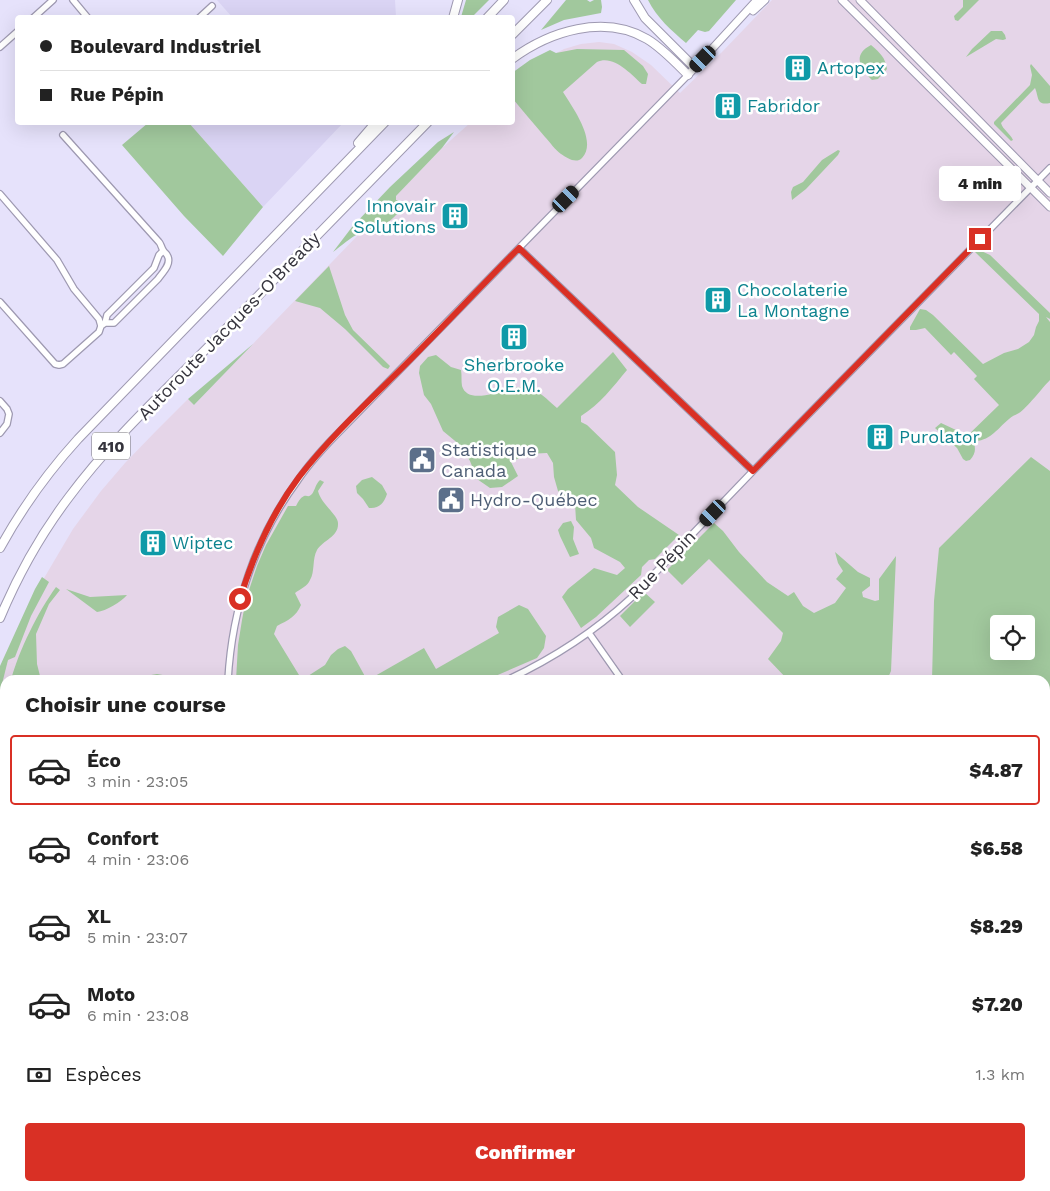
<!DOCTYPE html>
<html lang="fr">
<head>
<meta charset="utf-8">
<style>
	:root { --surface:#fff; --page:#f6f6f6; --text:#222; --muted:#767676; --line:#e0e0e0; --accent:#d93025 }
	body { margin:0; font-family:"Work Sans",sans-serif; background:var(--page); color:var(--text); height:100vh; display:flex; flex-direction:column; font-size:19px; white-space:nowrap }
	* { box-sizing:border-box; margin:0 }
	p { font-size:16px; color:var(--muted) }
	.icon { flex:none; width:28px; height:28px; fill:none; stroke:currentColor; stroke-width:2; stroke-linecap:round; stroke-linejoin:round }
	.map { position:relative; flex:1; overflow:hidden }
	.drawer { position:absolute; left:0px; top:675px; width:1050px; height:516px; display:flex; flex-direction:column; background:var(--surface); border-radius:15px 15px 0 0; box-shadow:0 5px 20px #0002 }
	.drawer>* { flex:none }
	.hud { position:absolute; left:15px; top:15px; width:500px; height:110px; border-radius:5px; box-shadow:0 5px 20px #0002; display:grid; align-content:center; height:110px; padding:0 25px; background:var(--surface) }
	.fabs { position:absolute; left:990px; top:615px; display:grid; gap:10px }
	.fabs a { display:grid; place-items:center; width:45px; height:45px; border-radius:5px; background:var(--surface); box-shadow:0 5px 20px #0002; font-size:25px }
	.end { position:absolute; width:22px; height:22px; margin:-11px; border:6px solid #d93025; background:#fff; box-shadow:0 0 0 2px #fff }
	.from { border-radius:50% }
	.bubble { position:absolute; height:35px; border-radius:5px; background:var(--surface); box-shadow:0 5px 20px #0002; font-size:16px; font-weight:800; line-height:35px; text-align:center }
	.car { position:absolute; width:15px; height:30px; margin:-15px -8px; border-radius:6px; box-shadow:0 0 4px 1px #0007; background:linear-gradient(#222 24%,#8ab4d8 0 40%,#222 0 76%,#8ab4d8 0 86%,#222 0) }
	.hud b { display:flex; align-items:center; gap:18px; height:48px; font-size:19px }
	.hud b+b { border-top:1px solid var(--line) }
	.hud i { width:12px; height:12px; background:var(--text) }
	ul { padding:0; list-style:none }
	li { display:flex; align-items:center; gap:15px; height:70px; margin:0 10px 8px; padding:0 15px; border:2px solid transparent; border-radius:5px }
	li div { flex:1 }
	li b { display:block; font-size:19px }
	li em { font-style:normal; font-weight:800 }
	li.active { border-color:var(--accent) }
	li>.icon { width:45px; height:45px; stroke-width:1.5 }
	h2 { padding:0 25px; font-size:22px; line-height:60px }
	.pay { display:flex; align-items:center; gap:12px; height:55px; padding:0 25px; font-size:19px }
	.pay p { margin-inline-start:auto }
	.action { display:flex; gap:10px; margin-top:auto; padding:10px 25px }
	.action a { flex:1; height:58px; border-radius:5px; background:var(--accent); color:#fff; font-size:20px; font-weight:800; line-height:58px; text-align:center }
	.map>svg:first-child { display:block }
</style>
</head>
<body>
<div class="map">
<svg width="1050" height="1191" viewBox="0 0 1050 1191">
	<rect width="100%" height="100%" fill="#e6e2fb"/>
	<path fill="#dad4f4" d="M217,0H395L396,17H232Z
		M189,123H343L263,207Z"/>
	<path fill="#e5d5e8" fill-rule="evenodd" d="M772,0H1050V1191H11V1186H1045V680H5V1142L0,1090V680L6,660L37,590L73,529L101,491L125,463L157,430L188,399L194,405L442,148L470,123L512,122L513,84L549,57L564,49L581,44L599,42L614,44L632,52L651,65L680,93L722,52ZM999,624H1026V651H999Z"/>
	<path fill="#a1c89d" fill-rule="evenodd" d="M466,0H489L472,17H461Z
		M566,0H587L590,2L594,0H601L602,7L601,13L564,20L541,30Z
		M648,0H736L709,31L705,32L698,30L686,43C671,30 657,18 648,0Z
		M963,0H979L958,21L955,20L954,16L963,7Z
		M991,31H1002L1005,35L1006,39L1003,40L996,39L966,57L972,49Z
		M871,45C881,54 885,57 887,69L878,79L872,80C860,68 852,55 871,45Z
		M577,49L624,50L643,66L648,74L646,84H642C631,74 613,54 597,62L563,92C572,107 598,141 582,158C576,164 567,158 561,154C555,150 550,142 545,137C534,124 523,111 513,99L512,73L530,60L550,50L556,53Z
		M1031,64L1050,86V103C1036,106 1039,97 1035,88L1001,123C1003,130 1010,133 1013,140L1011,141L994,124V122L1030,85L1032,75L1030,66Z
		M148,123H189L263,207L223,256L184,216L122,145Z
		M454,132L442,148L396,196V200L405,203C402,211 387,224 379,229C373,232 366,230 360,233C351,237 341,246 333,252L352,227L390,187L438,142Z
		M838,150L840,151L838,155L806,189L792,200L791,192L793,187L803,182L822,160Z
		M977,249L990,255L1050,313V319L1046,317L1050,322V380C1042,388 1027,408 1019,413C1016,415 1012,416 1009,419C998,428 991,440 976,441L974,443C976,450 975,454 970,460L966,461L963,459L957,448L935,428L941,423L956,430L964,439L999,405L974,379L977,376L954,352L951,355L925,328L916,330H910V327L920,309L926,310L933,315L983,364L1004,353L1018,349L1029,342L1034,335L1036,327L1039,321V314L975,252Z
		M329,266L345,315L353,330L390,366L388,369L383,367L345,329L320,308L295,301Z
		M253,344L194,405L188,399Z
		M613,352L627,370C613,387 600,404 581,416V422L587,425L615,452L617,475L615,485L638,507L679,535L655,559L649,560L642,567L641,575L596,617L581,628L562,597L568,589L594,568L617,575L625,568L620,562L594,548L591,538L576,520L575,504L558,491L554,477L553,463L547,453L527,454L511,462L518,476L502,487L490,488L477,479L470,461L460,445L443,431L431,404L424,395L419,373L420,366L428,357L436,355L451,367L461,370C462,375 461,381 462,386C469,408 508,386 524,387C538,388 547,400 557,408Z
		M1031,457L1050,471V1191H925L920,1186H1045V680H932L934,601L939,548ZM999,624H1026V651H999Z
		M372,477L382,485L387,494C384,503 379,509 369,508L363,499L357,493L356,486L362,480Z
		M320,480L324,482L318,491C321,504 338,515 338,523C339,537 323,540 317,550C312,559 315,572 310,580C308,586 300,589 295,593L301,605C296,617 288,620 277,626L274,634L299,675L308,676L325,665L331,655L338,649L345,646L351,651L367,680H236L238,645L242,620L246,599L257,566L266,545L288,506H296C298,502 300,498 304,496C308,495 308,498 312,494C315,490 315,485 320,480Z
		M571,521L574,527L573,539L579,554L570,557L560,536L558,530L563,523Z
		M714,523L723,531L739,552L767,582L788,596L794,592L803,606L814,613L835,603L846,588L836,579L843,571L838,563L835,552L858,572L870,578V586L862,592L863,597L875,601L879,600V579L896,556L891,671L887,680H788L768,659L781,641L783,633L709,559L682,585L667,570Z
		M42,577L49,582L31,616L15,657L8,660L0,692V666L35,589Z
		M56,587L60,590L49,604L36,634L37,664L41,680H11C19,650 38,612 56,587Z
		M66,589L90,597L127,595C121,602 106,611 97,612Z
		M644,592L655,602L630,627L620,616Z
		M519,605L528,609L546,636L544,648L537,658L486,680H368L424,648L436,669L499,633L496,627L498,617Z
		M157,674L174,677L175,680H122Z
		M5,825V897L0,901V826Z
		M0,935L5,938V1156H2L0,1131Z
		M83,1186H120V1189L126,1191H80Z
		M163,1186H192L193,1191H177L173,1189L171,1190Z
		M230,1186H877V1191H236Z"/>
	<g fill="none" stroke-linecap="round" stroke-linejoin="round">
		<path stroke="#4ed3e2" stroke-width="2" d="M1045,909L1050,902
			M816,1191L818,1186"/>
		<defs>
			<path id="minor" d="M73,0L88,18
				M33,18L53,0
				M199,18L212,6
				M0,47L18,31
				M63,135L159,242C161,244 161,247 163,250C165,254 166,252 168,257C171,265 162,273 158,279L114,323H105L101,326
				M0,194L57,260L74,289L99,319L101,326
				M519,248L753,471
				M0,302L55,364L59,365L63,364L99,332L101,326
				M105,323L107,315L154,268L159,255L163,251
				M0,401L7,409L9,414L7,424L0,433
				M589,633L622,680
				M228,680C232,608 255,538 298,480C311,461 327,444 343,428L688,75
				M507,680C552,659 594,632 631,598L753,471L1050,168"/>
			<path id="major" d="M842,0L1050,207
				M860,0L1050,193
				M753,11L765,0
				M688,75L757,0"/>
			<path id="highway" d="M634,0L645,18L695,68
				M453,18L458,0
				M487,18L504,0
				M512,35L547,0
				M512,59C550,31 604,14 647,39C662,48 675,62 688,75
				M358,143L376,122
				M0,548C22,508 48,472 78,439L385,122
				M0,618C18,575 41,534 69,497C112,439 166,390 216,339C286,267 357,195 428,122"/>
		</defs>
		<use href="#minor" stroke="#9e99b1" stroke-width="8"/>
		<use href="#major" stroke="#9e99b1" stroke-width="9"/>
		<use href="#highway" stroke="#9e99b1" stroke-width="10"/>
		<use href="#minor" stroke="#fff" stroke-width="5.5"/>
		<use href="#major" stroke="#fff" stroke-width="7"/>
		<use href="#highway" stroke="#fff" stroke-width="8"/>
	</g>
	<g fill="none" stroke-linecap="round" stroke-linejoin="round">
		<path stroke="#d93025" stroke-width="6" d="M240,599C253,556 272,513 299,477C330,437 370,400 406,364C444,326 481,286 519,248L753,471L980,239"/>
	</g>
	<defs>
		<symbol id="building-square" viewBox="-11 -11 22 22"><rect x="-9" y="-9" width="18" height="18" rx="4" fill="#0f9aa8" stroke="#fff"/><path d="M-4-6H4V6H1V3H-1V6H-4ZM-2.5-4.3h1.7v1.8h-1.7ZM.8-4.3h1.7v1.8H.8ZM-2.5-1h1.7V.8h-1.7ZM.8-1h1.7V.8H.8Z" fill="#fff"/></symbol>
		<symbol id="civic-square" viewBox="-11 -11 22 22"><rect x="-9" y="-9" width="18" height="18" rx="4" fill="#5c6f8a" stroke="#fff"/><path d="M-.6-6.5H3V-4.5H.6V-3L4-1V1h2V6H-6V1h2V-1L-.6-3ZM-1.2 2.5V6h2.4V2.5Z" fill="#fff"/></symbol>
	</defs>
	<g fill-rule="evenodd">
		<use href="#building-square" x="782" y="52" width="32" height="32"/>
		<use href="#building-square" x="712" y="90" width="32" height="32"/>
		<use href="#building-square" x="439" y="200" width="32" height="32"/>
		<use href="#building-square" x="702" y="284" width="32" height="32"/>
		<use href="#building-square" x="498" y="321" width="32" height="32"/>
		<use href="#building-square" x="864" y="421" width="32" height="32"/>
		<use href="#civic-square" x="406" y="444" width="32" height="32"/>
		<use href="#civic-square" x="435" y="484" width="32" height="32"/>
		<use href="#building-square" x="137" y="527" width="32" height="32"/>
	</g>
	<g text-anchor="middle" stroke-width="5" stroke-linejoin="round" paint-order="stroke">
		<rect fill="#fff" stroke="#727177" stroke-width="1" x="92" y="432.5" width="38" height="27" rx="4"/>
		<g font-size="16" font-weight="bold" fill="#35343d">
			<text x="111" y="452">410</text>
		</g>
		<g font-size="18" fill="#0d838f" stroke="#fff" text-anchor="start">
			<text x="817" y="74">Artopex</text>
			<text x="747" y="112">Fabridor</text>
			<text x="436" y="212" text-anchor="end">Innovair<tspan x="436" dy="21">Solutions</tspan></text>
			<text x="737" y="296">Chocolaterie<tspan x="737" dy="21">La Montagne</tspan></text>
			<text x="514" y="371" text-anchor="middle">Sherbrooke<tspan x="514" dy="21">O.E.M.</tspan></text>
			<text x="899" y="443">Purolator</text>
			<text x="172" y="549">Wiptec</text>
		</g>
		<g font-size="18" fill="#35343d" stroke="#fff">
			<text transform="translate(229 326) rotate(-46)" y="6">Autoroute Jacques-O'Bready</text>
			<text transform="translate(662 565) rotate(-46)" y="6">Rue Pépin</text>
		</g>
		<g font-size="18" fill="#4e5e75" stroke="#fff" text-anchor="start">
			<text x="441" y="456">Statistique<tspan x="441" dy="21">Canada</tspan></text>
			<text x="470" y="506">Hydro-Québec</text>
		</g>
	</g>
</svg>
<div class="fabs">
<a><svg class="icon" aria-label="locate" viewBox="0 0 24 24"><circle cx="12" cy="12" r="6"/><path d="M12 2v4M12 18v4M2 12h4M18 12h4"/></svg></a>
</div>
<i class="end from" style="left:240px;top:599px"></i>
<i class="end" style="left:980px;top:239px"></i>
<div class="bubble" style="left:939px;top:166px;width:82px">4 min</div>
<i class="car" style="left:703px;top:59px;rotate:224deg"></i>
<i class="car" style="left:566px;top:199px;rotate:45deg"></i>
<i class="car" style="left:713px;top:513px;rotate:224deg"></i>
<div class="hud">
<b><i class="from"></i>Boulevard Industriel</b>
<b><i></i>Rue Pépin</b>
</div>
<section class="drawer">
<h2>Choisir une course</h2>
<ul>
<li class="active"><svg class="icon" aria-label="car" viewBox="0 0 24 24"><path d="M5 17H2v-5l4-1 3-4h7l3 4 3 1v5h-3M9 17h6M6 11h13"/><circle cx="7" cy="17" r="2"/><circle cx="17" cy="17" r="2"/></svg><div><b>Éco</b><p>3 min · 23:05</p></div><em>$4.87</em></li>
<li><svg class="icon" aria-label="car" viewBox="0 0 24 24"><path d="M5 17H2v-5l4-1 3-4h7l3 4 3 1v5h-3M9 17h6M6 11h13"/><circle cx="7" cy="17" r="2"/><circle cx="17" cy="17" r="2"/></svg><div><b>Confort</b><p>4 min · 23:06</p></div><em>$6.58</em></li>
<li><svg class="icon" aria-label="car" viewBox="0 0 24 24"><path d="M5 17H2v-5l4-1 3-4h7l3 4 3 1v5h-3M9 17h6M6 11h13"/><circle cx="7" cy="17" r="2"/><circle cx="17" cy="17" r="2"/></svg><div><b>XL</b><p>5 min · 23:07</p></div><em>$8.29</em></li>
<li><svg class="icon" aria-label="car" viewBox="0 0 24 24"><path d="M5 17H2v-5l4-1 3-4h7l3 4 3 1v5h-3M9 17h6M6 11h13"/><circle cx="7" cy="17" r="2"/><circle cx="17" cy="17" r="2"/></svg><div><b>Moto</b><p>6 min · 23:08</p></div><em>$7.20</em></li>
</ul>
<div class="pay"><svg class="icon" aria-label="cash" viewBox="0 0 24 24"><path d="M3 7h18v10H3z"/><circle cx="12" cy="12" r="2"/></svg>Espèces<p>1.3 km</p></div>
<div class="action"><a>Confirmer</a></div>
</section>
</div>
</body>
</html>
